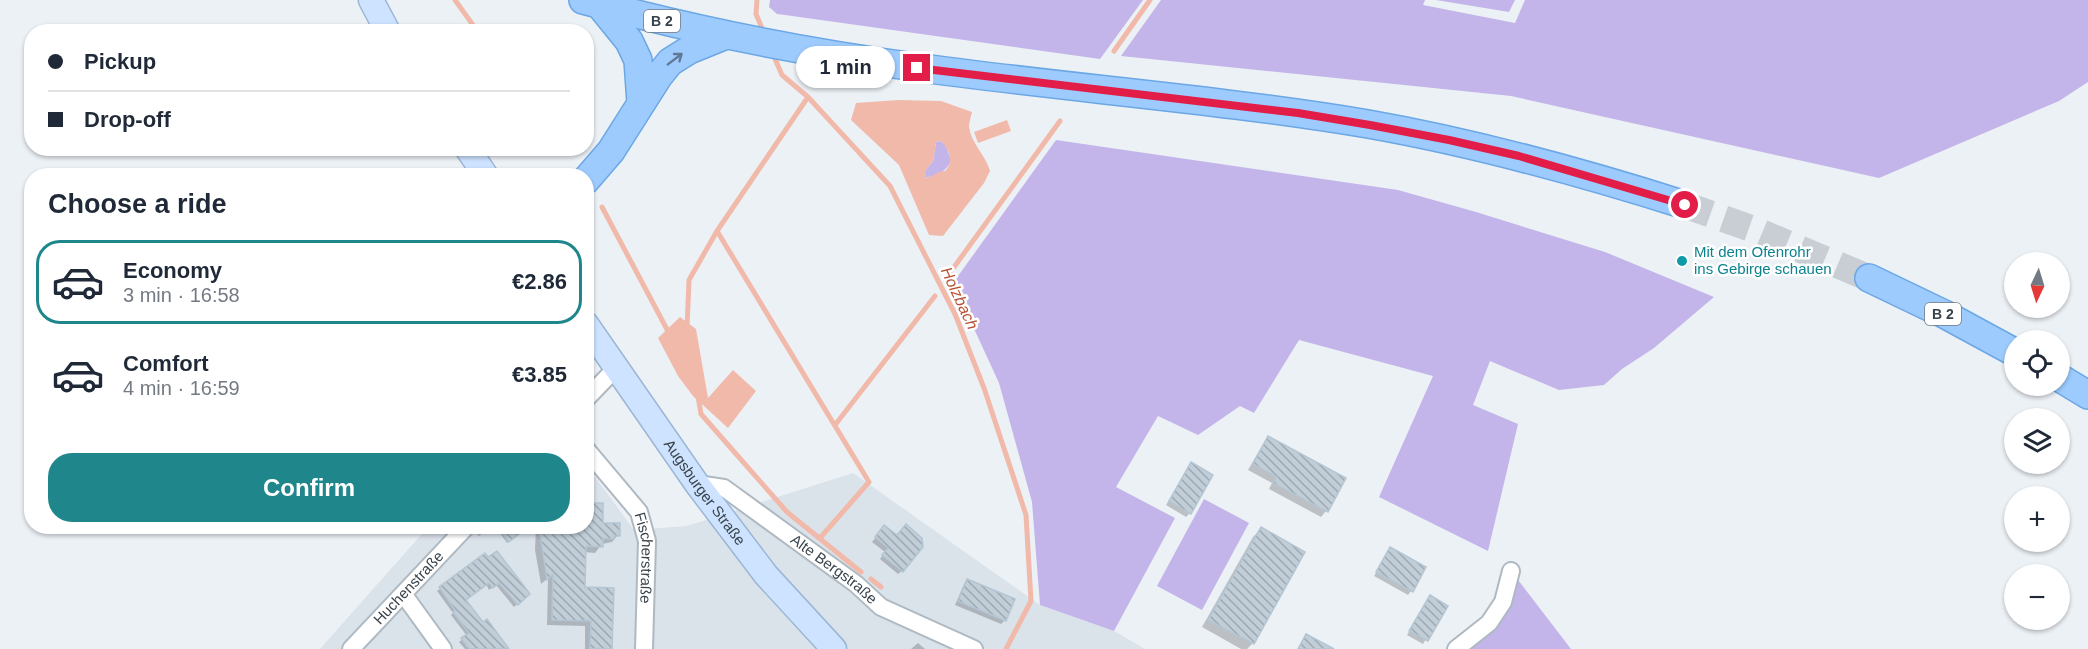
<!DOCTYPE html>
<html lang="en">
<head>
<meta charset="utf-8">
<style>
	:root { --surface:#fff; --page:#f6f6f7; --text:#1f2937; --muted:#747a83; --line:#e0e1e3; --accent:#1f878b }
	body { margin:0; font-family:Arial,sans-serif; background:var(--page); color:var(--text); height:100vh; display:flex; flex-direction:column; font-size:22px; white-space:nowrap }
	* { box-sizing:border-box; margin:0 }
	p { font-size:20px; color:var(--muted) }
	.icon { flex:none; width:33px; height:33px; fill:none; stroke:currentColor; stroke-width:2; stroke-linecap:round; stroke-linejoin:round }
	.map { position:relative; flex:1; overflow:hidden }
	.panel { position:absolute; left:24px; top:168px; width:570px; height:366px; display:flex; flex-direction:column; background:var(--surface); border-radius:24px; box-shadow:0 2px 4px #0004 }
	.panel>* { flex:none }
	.top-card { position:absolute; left:24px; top:24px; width:570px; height:132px; border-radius:24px; box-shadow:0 2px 4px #0004; display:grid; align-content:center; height:132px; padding:0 24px; background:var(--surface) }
	.needle { width:39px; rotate:184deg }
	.buttons { position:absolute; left:2004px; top:252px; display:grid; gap:12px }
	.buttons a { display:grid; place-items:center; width:66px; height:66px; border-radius:50%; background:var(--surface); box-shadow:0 2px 4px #0004; font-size:30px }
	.end { position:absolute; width:27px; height:27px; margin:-14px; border:8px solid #e11d48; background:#fff; box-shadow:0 0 0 3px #fff }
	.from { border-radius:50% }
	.bubble { position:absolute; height:42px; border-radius:21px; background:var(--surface); box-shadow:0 2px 4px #0004; font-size:20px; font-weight:800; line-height:42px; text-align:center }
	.top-card b { display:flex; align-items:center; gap:21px; height:57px; font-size:22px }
	.top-card b+b { border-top:2px solid var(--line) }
	.top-card i { width:15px; height:15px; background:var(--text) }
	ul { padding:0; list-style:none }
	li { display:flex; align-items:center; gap:18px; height:84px; margin:0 12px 9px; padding:0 12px; border:3px solid transparent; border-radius:24px }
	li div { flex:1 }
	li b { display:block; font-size:22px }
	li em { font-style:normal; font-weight:800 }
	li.current { border-color:var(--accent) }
	li>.icon { width:54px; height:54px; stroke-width:1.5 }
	h2 { padding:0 24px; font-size:27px; line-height:72px }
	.cta { display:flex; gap:12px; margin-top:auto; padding:12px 24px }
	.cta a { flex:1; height:69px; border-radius:24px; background:var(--accent); color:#fff; font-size:24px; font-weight:800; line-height:69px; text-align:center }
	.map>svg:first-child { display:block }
</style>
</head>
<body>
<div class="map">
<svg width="2088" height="649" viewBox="0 0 2088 649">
	<defs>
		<pattern id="building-back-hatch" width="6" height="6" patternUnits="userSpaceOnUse" patternTransform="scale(1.5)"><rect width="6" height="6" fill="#c1ced8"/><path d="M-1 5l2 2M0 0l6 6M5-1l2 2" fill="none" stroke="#9ea9b1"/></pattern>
	</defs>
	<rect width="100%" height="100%" fill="#ecf1f6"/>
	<path fill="#dae2ea" d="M587,466L634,530L687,526L853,473L1040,605L1114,631L1145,649H320L428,527L586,526Z"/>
	<path fill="#c3b5ea" d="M770,0H1143L1100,59L785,15L777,14L769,7Z
		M1161,0H1425L1423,5L1515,23L1525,0H2088V82L2059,101L1879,178L1511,96L1121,56Z
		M1436,0H1515L1509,12Z
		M1056,140L1398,190L1476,212L1605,252L1714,297L1654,348L1622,369L1604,385L1559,390L1490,361L1473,405L1518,424L1488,551L1379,497L1433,376L1299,340L1254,413L1240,406L1198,435L1158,416L1116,487L1175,518L1114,631L1040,605L1032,502L999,383L953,283Z
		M941,141L946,146L951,160C948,171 936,176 925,178L926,170L933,161L936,142Z
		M1204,499L1249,523L1202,610L1157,586Z
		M1515,576L1571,649H1467Z"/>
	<path fill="#f1b9aa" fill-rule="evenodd" d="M898,100L941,101L972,112C971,116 969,122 969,127C971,143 986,156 990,171L984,183L943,236L929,235L899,165L851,120L856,103ZM941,141C949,150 955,161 945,171C937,171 933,177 926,178V170L933,161L936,142Z
		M1007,120L1011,131L978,143L974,132Z
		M680,317L696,329L708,398L733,370L756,391L728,428L693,396L678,376L658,338Z"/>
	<path fill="#0003" d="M1268,438L1326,511L1321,517L1269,489L1272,483L1248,470L1263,444Z
		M1191,464L1190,513L1186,517L1166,505Z
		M590,504L601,524L618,535L612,542L602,544L595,553L584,552L583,589L612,649H585V626L547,625L548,578L541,584L535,550L536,526H586V508Z
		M481,526H492L479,536L476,532Z
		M495,526H513L518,533L507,543Z
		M1261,529L1303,552L1252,644L1247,649H1241L1202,627L1253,537Z
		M881,531L902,571L898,574L880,559L885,552L872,542Z
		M1390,549L1411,591L1408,595L1374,576Z
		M485,555L528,594L514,607L496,585L489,590L486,584L465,600L483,624L507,649H465L459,642L467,636L451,615L453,613L437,591Z
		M968,580L1005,620L1001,624L955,605L964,584Z
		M1430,597L1446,606L1423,644L1407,635Z
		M918,643L925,649H911Z"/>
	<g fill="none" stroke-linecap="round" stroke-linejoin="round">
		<path stroke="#f1b9aa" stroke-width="5" d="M455,0L478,32
			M757,0L756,14L764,33
			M1114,51L1150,0
			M772,52L782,75L808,97L890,186L955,314L984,388L1026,515L1031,601L1006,649
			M602,207L670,335
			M717,231L869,482L820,538
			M949,274L1060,121
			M687,328L689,280L717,231L808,97
			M698,396L701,414L787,512L861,572
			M835,425L935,296
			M871,579L881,587"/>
	</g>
	<path fill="url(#building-back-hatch)" stroke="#b4c6d3" stroke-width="1.5" d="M1268,436L1346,478L1328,512L1273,483L1277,477L1253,464Z
		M1191,462L1213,475L1191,514L1169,501Z
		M590,503H603V523H620V536H614V539L603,538V547L586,546L585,587L614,588L612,649H590L591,621L552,620L553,574L547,580L539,526H586V506H590Z
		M906,524L922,538L923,547L903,572L882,555L888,548L875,537L884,525L897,535Z
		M497,526H529L509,542Z
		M1261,527L1305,552L1254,644L1208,620Z
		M1390,547L1426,567L1413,592L1376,572Z
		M497,551L530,594L518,605L499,583L493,588L489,583L466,600L483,622L487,619L509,649H469L461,638L469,633L453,612L455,610L439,587L485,553L488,557Z
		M967,579L1015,599L1006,621L958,601Z
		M1430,595L1448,606L1428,641L1409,631Z
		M1306,634L1334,649H1298Z"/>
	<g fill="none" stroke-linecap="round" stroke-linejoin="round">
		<path stroke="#c8ced4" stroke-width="27" stroke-dasharray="27 14" stroke-linecap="butt" d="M1685,205L1750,228L1869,278"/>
		<defs>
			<g id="street">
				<path d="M586,399L616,368"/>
				<path id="s1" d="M586,449L639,512L647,541L644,649"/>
				<path id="s2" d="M697,484L724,488L856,584L881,607L974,649"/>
				<path d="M404,595L443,649"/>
				<path id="s3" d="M351,649L467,526"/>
				<path d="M1456,649L1489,623L1503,602L1511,571"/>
			</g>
			<g id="secondary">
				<path d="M371,0L388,32"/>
				<path d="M467,148L486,176"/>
				<path id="s4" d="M586,324L697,484L766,575L834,649"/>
			</g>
			<path id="primary" d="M583,0C692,30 803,52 915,67C1066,88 1218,99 1368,124C1476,143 1581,172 1685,205
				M599,4L629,41L638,60L641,103
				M586,180L611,151L658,77L670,62L689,50L726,35
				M1869,278L1944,314L2014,352
				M2060,378L2088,395"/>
		</defs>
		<use href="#street" stroke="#aeb9c2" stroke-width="20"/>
		<use href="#secondary" stroke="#9cb6d5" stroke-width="27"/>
		<use href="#primary" stroke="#6ba7e5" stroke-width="30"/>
		<use href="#street" stroke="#fff" stroke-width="16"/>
		<use href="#secondary" stroke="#cde3ff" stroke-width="24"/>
		<use href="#primary" stroke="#9dcbfe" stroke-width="27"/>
	</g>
	<defs><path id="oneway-shaft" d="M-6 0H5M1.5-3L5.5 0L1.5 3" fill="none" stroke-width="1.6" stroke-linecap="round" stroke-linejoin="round" transform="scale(1.5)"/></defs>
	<use stroke="#617993" href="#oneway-shaft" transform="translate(675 59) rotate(-37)"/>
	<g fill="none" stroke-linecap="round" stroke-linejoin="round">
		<path stroke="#e11d48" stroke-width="8" d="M917,68L1298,113L1370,125L1449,140L1519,156L1685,205"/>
	</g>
	<circle fill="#0f9aa8" stroke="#fff" stroke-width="2" cx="1682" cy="261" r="6"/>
	<g text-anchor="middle" stroke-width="5" stroke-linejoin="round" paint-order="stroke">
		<g fill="#fff" stroke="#747b81" stroke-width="1.5">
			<rect x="644" y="10" width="36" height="22" rx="4.5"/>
			<rect x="1925" y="303" width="36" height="22" rx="4.5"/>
		</g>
		<g font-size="14" font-weight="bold" fill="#39434b">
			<text x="662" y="26">B 2</text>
			<text x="1943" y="319">B 2</text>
		</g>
		<g font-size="15" fill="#0d838f" stroke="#fff" text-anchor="start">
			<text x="1694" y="257">Mit dem Ofenrohr<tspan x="1694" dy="17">ins Gebirge schauen</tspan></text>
		</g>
		<g font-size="15" fill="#39434b" stroke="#fff">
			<text dy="5" stroke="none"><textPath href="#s4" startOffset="206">Augsburger Straße</textPath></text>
			<text dy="5" stroke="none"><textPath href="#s1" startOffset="129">Fischerstraße</textPath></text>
			<text dy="5" stroke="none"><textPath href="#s2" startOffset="164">Alte Bergstraße</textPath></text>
			<text dy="5" stroke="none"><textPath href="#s3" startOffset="84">Huchenstraße</textPath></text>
		</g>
		<g font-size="16" font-style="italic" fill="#b95030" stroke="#fff">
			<text transform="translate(960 298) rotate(65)" y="6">Holzbach</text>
		</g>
	</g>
</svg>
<div class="buttons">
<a><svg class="needle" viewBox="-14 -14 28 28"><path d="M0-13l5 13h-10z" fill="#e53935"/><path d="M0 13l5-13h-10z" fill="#747a83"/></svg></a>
<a><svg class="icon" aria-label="locate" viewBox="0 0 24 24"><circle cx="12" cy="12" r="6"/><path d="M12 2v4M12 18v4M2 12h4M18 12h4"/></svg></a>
<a><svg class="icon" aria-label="layers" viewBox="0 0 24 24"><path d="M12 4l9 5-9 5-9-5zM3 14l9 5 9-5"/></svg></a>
<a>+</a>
<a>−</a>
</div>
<i class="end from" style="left:1685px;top:205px"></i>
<i class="end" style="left:917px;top:68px"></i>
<div class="bubble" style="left:796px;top:46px;width:99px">1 min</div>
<div class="top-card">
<b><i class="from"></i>Pickup</b>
<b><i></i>Drop-off</b>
</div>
<section class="panel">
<h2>Choose a ride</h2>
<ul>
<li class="current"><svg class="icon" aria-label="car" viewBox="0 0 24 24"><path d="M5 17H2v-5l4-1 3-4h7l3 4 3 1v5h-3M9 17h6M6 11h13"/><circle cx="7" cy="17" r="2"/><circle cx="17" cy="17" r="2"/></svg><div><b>Economy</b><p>3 min · 16:58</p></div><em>€2.86</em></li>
<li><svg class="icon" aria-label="car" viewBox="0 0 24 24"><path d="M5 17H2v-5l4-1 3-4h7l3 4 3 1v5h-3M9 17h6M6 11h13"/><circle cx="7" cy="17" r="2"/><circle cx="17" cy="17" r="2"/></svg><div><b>Comfort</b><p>4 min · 16:59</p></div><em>€3.85</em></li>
</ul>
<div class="cta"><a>Confirm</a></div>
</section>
</div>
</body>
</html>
